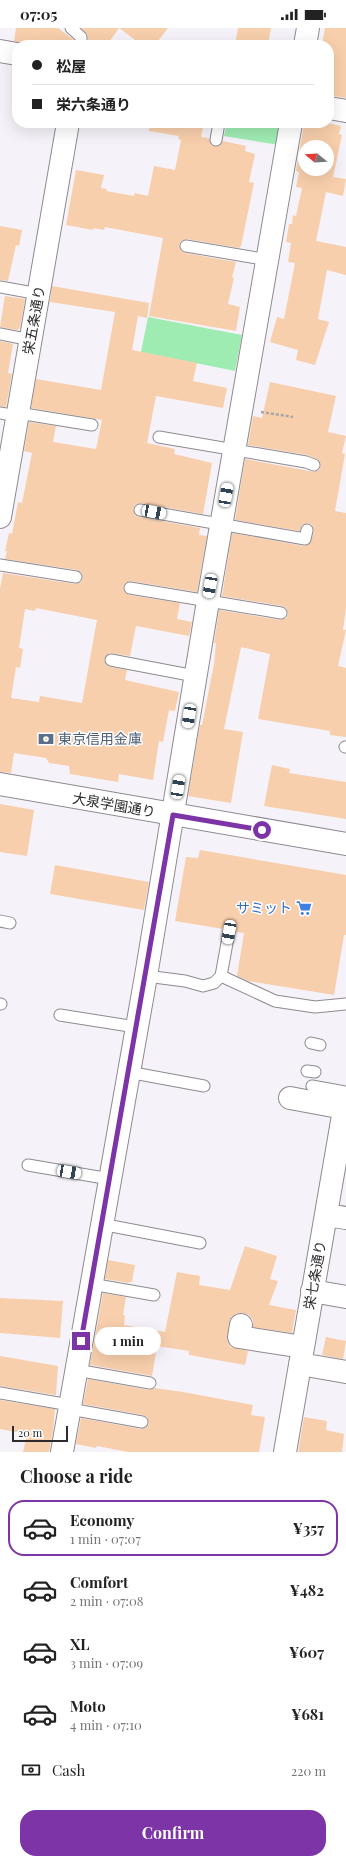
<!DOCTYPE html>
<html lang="en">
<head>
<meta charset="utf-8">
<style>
	:root { --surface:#fff; --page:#f2f2f2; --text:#222; --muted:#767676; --line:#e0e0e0; --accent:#7d34a6 }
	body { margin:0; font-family:"Playfair Display","Noto Sans JP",serif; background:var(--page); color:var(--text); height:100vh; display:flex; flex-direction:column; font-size:15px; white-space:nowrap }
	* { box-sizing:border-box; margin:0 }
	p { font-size:13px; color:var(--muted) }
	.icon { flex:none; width:22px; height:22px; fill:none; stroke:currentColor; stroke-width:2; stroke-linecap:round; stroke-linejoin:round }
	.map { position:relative; height:1424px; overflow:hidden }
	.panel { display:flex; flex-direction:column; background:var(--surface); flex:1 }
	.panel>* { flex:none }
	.top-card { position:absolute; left:12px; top:12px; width:322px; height:88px; border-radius:16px; box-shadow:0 4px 16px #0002; display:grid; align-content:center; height:88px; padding:0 20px; background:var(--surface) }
	.needle { width:26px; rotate:288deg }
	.buttons { position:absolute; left:298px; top:112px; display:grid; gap:8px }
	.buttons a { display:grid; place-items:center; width:36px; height:36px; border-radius:50%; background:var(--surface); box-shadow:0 4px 16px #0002; font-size:20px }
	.scale { position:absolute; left:12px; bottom:10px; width:56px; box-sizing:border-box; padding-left:4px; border:2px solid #2d2b2e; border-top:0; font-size:11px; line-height:14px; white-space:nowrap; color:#2d2b2e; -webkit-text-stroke:3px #fff; paint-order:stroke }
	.end { position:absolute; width:18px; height:18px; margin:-9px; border:5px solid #7d34a6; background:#fff; box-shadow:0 0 0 2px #fff }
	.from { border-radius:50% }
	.bubble { position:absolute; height:28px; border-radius:14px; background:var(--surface); box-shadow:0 4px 16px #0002; font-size:13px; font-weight:700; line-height:28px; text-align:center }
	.car { position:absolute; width:12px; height:24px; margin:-12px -6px; border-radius:5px; box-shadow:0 0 3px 1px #0007; background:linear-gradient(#fff 24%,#345 0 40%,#fff 0 76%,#345 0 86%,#fff 0) }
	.top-card b { display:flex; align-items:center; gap:14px; height:38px; font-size:15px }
	.top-card b+b { border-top:1px solid var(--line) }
	.top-card i { width:10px; height:10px; background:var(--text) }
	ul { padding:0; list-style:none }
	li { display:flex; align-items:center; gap:12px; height:56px; margin:0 8px 6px; padding:0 12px; border:2px solid transparent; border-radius:16px }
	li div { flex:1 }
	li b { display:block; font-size:15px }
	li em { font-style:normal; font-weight:700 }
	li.on { border-color:var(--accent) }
	li>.icon { width:36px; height:36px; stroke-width:1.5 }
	h2 { padding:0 20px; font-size:18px; line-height:48px }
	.pay { display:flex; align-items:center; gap:10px; height:44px; padding:0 20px; font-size:15px }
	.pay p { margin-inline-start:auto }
	.primary-button { display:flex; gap:8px; margin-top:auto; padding:8px 20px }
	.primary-button a { flex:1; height:46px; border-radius:16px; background:var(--accent); color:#fff; font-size:16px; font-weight:700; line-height:46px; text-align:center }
	.status { display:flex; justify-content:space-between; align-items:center; height:28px; padding:0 20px; background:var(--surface); direction:ltr }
	.status svg { height:11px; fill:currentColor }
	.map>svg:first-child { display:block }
</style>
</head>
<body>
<div class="status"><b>07:05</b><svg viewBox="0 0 49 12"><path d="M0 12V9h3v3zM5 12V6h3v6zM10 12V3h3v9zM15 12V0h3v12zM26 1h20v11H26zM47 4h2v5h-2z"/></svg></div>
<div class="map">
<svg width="346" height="1424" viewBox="0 0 346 1424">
	<rect width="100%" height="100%" fill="#f6f2f9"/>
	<path fill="#9fecb3" d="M227,95H283L279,117L224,108Z
		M148,289L242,307L235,343L141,324Z"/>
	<path fill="#f8cfac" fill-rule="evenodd" d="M16,0H58L74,12V17H26L14,13Z
		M81,0H119L107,17H92L88,14L87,6Z
		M119,0H168L155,17H142Z
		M238,0H271L268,17H235Z
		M325,0H346V70L329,67V17H322Z
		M150,95H204L201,109L209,110L212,118H219L223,113L246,118L245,123L255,126L249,154L254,155L241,218L239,220L187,211L181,213L179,217L181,223L185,225L236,234L232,249L234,250L228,276L240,279L236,303L149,288L163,210L105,199L104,202L94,200L93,202L66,197L76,142L104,147L101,160L107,161L106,163L134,168L135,165L148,168L154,138L175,142L181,112L178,111L179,108L149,103Z
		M304,95H328L341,98L339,106L342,107L333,149L346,151L343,168L326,164L316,213L346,219V247L327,242L318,291L329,294L315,337L296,332L298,322L270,314L277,289L284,291L295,235L288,234L291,215L286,214L289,196H292L293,187L296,188L302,160L296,159L299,144L296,143ZM305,119H327V141H305Z
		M0,198L22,202L19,218L16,217L8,253L0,252Z
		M52,258L149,275L147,290L138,288L132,322L197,335L193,353L227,360L223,380L156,368L147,415L175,421L174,426L212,435L203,486L141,475L135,477L133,481L135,487L139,489L200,500L199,507L207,508L197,564L131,553L127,554L123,558L124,563L129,567L180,575L177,591L192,594L189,608L136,598L130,628L109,625L104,631L107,638L127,642L125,652L179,664L175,683L169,682L163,714L159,713L153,752L119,746L118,754L70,746L69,738L49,735L46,730L14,725L11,745L0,744V561L3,545L75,556L81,554L83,550L81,544L77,542L5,531L7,523H5L9,505L12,506L18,474L22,475L32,425L24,423L29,394L56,398L53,414L96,421L102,392L31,380L36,351L101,362L115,284L50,274ZM36,580L97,592L82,675L40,668L39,674L11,670L16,639L20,640L23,621L19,620L25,581L35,583Z
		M5,268L25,271L20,300L17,302L0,299Z
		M0,313L13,316L8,345L12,346L6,379L0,378Z
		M270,354L336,368L328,404L346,408L342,425L345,426L335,483L346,485V580L343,602H346L338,638L346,640V709L330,707V703L258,691L270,626L241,619L224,701L243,704L231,775L188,768L200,697H202L214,636L216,615H214L219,582L280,592L286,590L288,586L286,580L282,578L222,568L232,505L304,518L310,515L314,503L312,497L308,495L302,497L300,503L235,492L245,431L315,444L319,442L321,436L317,431L307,427L248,417L253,388L262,390Z
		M272,737L290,741L289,745L346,754V791L264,778Z
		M0,776L34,782L27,828L0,824Z
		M200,822L346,847V907H344L334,967L248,953L237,948L244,905L236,904L234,899L230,897L226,898L223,901L175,893L186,829L198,830Z
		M55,837L149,854L144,882L50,866Z
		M245,1218L277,1228L270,1251L278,1253L269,1277L296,1282L292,1305L253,1299V1292L249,1287L243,1285H237L232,1289L229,1295L227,1313L231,1319L248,1323L245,1337L189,1327V1323L157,1318L152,1348L90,1337L103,1265L126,1269L123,1287H125L124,1297L165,1304L177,1244L200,1248L199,1257L230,1262Z
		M108,1232L135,1237L132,1254H129V1255L105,1251Z
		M0,1270L63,1273L60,1310L0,1305Z
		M326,1309L346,1313L343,1331L322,1327Z
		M0,1328L58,1338L56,1367L0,1358Z
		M88,1351L149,1362L154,1360L183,1364L253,1377L251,1387L265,1389L259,1424H128L97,1418L96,1420L76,1416L81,1390L141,1401L147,1399L149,1395L147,1389L143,1387L83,1376Z
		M0,1372L55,1381L53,1403L49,1424H23L27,1406L0,1401Z
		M304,1389L327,1393L326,1402L344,1406L342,1424H298Z"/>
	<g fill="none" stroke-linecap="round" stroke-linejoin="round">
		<defs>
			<path id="service" d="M71,0L81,9V17
				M216,112L219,95
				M186,218L268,232
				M0,259L39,266
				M0,306L31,312
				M0,385L17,388
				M18,385L92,397
				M159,409L306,434L314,437
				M140,482L305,511L307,502
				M0,537L76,549
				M130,560L281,585
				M111,632L195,648
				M345,719H346
				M0,893L10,895
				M146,948L185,953L203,958L214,955L221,948L229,904
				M221,948L275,973L315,979L346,976
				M0,976H1
				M60,987L136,999
				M311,1015L320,1017
				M307,1043L315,1044
				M128,1044L204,1058
				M312,1058L346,1064
				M28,1137L110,1151
				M101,1196L200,1215
				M91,1256L154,1267
				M76,1342L150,1355
				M0,1365L70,1377
				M70,1381L142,1394"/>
			<path id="minor" d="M305,17L308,0
				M0,23L17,26
				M329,80L346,83
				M0,489L68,95
				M290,1070L344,1080
				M326,1187L346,1190
				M312,1263L346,1269
				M241,1297L239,1309L303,1319
				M300,1336L346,1344
				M62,1424L146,948L208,573L291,95
				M285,1424L346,1070"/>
			<path id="tertiary" d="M0,756L346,816"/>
		</defs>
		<use href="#service" stroke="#8e8a90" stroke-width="13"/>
		<use href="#minor" stroke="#8e8a90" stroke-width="24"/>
		<use href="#tertiary" stroke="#8e8a90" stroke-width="24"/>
		<path stroke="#a8a5aa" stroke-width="2.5" stroke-dasharray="3 2" stroke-linecap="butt" d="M261,384L293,389"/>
		<use href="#service" stroke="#fff" stroke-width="11"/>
		<use href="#minor" stroke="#fff" stroke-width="22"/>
		<use href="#tertiary" stroke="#fff" stroke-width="22"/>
	</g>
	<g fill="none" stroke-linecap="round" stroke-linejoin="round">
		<path stroke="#7d34a6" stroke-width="5" d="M81,1313L173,787L262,802"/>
	</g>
	<defs>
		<symbol id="bank-bare" viewBox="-9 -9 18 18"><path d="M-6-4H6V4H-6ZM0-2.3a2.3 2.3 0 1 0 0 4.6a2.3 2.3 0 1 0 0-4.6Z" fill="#5c6f8a" stroke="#fff" stroke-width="2.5" paint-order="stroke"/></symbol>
		<symbol id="supermarket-bare" viewBox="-9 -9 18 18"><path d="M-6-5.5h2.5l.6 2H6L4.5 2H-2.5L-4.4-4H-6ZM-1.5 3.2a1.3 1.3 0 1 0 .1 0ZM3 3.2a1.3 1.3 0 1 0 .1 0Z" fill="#3f7fe0" stroke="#fff" stroke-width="2.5" paint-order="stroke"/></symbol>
	</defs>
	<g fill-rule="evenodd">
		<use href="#bank-bare" x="35" y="700" width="22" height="22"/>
		<use href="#supermarket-bare" x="293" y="869" width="22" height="22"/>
	</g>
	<g text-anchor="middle" stroke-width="3" stroke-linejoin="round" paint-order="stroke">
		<g font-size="14" fill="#2d2b2e" stroke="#fff">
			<text transform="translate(34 292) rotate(-80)" y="5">栄五条通り</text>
			<text transform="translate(114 777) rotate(10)" y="5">大泉学園通り</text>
			<text transform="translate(315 1247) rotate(-80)" y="5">栄七条通り</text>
		</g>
		<g font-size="14" fill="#4e5e75" stroke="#fff" text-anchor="start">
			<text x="58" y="716">東京信用金庫</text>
		</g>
		<g font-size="14" fill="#366cbe" stroke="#fff" text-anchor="end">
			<text x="292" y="885">サミット</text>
		</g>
	</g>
</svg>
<div class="buttons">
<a><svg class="needle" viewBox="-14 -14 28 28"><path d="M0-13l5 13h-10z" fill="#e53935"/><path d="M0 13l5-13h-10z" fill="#767676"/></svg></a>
</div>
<div class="scale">20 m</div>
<i class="end from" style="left:262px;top:802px"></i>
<i class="end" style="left:81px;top:1313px"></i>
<div class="bubble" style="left:95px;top:1299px;width:66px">1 min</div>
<i class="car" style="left:226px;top:467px;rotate:10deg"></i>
<i class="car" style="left:154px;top:484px;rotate:101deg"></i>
<i class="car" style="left:210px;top:558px;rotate:190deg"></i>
<i class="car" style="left:189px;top:688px;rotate:189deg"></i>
<i class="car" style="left:178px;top:759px;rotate:9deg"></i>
<i class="car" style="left:229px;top:904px;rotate:190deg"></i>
<i class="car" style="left:69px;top:1144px;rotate:100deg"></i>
<div class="top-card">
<b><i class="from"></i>松屋</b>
<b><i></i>栄六条通り</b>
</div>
</div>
<section class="panel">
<h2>Choose a ride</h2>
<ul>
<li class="on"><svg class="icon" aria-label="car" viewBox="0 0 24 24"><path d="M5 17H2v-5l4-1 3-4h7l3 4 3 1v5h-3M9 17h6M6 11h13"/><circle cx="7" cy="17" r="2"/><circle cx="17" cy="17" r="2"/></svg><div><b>Economy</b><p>1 min · 07:07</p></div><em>¥357</em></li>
<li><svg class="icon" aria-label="car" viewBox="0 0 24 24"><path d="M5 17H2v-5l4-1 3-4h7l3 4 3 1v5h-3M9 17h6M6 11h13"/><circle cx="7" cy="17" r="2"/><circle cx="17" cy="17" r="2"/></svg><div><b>Comfort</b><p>2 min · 07:08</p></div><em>¥482</em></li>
<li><svg class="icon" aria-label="car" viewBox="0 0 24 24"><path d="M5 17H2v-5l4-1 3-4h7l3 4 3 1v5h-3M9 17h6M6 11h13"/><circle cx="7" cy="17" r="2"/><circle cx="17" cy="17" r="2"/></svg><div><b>XL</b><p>3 min · 07:09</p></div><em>¥607</em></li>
<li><svg class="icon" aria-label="car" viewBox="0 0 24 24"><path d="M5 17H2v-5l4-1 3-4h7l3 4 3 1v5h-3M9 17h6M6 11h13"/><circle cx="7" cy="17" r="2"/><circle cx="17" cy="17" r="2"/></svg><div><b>Moto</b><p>4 min · 07:10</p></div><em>¥681</em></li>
</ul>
<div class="pay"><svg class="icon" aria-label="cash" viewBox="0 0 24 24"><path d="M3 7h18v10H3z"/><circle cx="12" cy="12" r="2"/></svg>Cash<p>220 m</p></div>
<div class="primary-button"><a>Confirm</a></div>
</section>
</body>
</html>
